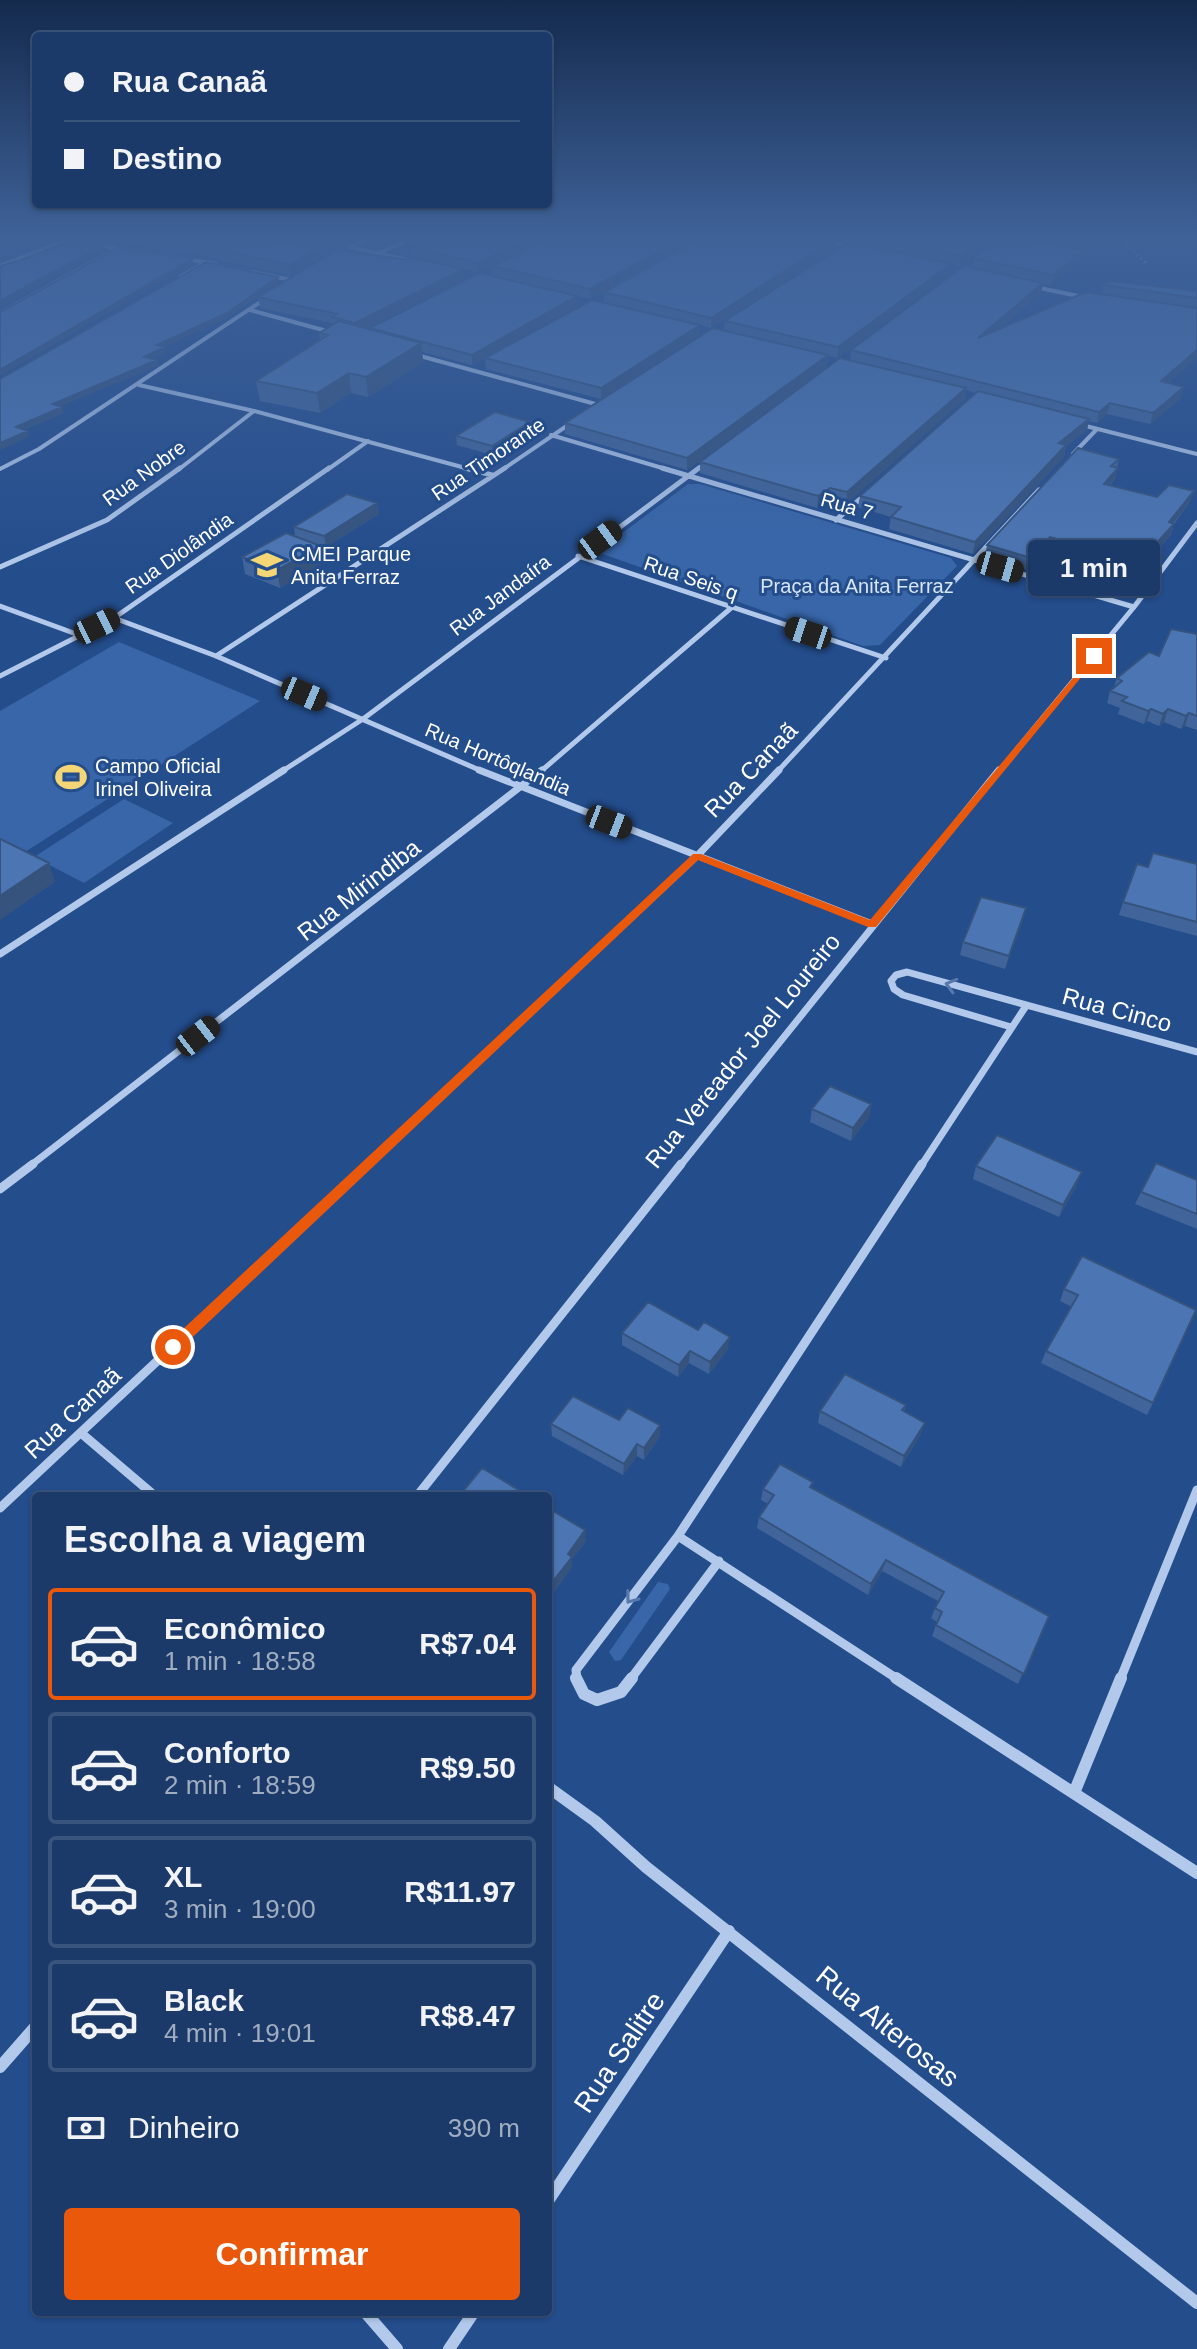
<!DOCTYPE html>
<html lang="pt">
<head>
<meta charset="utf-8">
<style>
	:root { --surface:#1b3a69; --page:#284571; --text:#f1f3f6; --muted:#a0adc0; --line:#39547d; --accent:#ea580c }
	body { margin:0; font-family:Helvetica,sans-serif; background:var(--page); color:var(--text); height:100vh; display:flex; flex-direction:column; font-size:30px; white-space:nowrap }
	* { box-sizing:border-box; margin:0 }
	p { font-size:26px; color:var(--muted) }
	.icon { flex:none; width:44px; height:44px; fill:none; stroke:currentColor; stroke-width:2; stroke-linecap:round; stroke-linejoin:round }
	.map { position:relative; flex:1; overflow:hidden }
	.sheet { position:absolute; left:32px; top:1492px; width:520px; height:824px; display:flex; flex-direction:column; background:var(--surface); border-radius:8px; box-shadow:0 2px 6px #0004,0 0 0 2px var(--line) }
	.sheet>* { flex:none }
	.top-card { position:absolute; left:32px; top:32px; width:520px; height:176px; border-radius:8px; box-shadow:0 2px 6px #0004,0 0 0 2px var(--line); display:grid; align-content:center; height:176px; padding:0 32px; background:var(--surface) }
	.end { position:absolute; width:36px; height:36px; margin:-18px; border:10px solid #ea580c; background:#fff; box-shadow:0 0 0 4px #fff }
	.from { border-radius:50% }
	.bubble { position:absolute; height:56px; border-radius:8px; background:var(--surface); box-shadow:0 2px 6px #0004,0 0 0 2px var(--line); font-size:26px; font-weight:600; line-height:56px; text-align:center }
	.car { position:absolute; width:24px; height:48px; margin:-24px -12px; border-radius:10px; box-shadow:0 0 6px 2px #0007; background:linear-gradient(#222 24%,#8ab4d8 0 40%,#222 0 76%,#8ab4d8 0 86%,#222 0) }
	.top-card b { display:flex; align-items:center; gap:28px; height:76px; font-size:30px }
	.top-card b+b { border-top:2px solid var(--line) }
	.top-card i { width:20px; height:20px; background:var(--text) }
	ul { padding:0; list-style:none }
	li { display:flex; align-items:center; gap:24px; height:112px; margin:0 16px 12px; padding:0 16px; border:4px solid var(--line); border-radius:8px }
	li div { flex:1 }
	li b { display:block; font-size:30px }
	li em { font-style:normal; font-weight:600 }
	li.active { border-color:var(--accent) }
	li>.icon { width:72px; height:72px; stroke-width:1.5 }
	h2 { padding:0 32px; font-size:36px; line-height:96px }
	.pay { display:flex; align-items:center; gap:20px; height:88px; padding:0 32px; font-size:30px }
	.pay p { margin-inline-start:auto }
	.primary-button { display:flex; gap:16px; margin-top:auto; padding:16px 32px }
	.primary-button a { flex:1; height:92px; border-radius:8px; background:var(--accent); color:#fff; font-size:32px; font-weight:600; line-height:92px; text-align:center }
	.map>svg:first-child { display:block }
</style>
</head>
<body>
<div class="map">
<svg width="1197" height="2349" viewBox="0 0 1197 2349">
	<rect width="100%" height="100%" fill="#244d8c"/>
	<path fill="#3866a9" d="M688,484H700L951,558L957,566L880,645L863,646L597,552Z
		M119,642L260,701L22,854L0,843V711Z
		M124,799L173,823L84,883L34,857Z
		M658,1582L668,1584L670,1589L621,1660L615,1661L609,1652Z"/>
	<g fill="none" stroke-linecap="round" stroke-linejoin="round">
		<path stroke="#b2c9eb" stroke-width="3" stroke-dasharray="2 3" stroke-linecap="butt" d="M1119,237L1147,264"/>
		<path stroke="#b2c9eb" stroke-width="3" d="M50,237L67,240"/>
		<path stroke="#b2c9eb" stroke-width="4" d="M803,237L849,247
			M350,247L412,261
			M351,247L368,237
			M845,248L861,237
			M379,253L416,237
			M0,266L67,240L216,264
			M253,272L291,280
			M180,277L206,262
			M1035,287L1088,298
			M250,310L334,333
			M0,313L118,248
			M413,354L599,405
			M139,385L254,411L473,470
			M1078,424L1197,454
			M551,435L669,470
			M1073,454L1097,429
			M0,469L39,449L268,297
			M178,470L254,411
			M327,470L368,441
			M502,470L574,421
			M696,470L708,461"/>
		<path stroke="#b2c9eb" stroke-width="5" d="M465,468L492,475
			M662,468L1134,607
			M836,520L866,494
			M578,556L886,658
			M0,567L107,520L180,468
			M0,606L79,635
			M114,618L216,656L484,772
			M216,656L505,468
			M0,676L114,618L329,468
			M281,772L363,719L699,468
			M540,772L731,608
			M777,772L1039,490
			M998,772L1134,607L1197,523"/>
		<path stroke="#b2c9eb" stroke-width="7" d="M479,770L872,924
			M0,954L284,770
			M1011,1027L903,995L894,989L891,981L896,975L907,972L1197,1052
			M30,1166L542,770
			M366,1166L697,856L779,770
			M680,1166L999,770
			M921,1166L1026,1006"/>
		<path stroke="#b2c9eb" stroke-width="9" d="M0,1189L33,1164
			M81,1433L155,1496
			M417,1496L681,1164
			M0,1508L368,1164
			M678,1536L899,1680
			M577,1680L576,1670L678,1536L922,1164
			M630,1680L719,1561
			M1120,1680L1197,1490"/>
		<path stroke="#b2c9eb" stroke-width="12" d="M576,1678L584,1694L597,1700L621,1692L632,1678
			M896,1678L1197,1873
			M548,1787L595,1821L646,1867L1197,2303
			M1074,1793L1121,1678
			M0,2067L36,2026
			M548,2201L729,1931
			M365,2312L397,2349
			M449,2349L474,2312"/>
	</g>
	<path fill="#41659a" d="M87,237H227L240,240L320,248L321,257L290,275L176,250Z
		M551,237L478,272L413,257L412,247Z
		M704,237L590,299L493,276V266Z
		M704,237H852L846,241L835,239L834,249L711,328L700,325L699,335L601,399L486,369L485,358L604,303V292Z
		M860,237H993L960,266L951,264L949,274L837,358L828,356L827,366L687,470L565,434V423L724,331L725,321L859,244Z
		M974,258L1083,259L1051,285L1043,284L1041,293L999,329L1101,294L1103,285L1197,291V358L1168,383L1181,398L1150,424L1107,414L1097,423L1089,421L1087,430L1066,446L1064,457L973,554L889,529L891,517L858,507L860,496L976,393L966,390L965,399L846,504L829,499L817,508L700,473V462L850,360L851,350L972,268Z
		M464,269V279L367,328L370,329V328L577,296V306L472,365L422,352L423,362L368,397L351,393L320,413L260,401L256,381L320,340L319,333L333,325L332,323L260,308L258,297Z
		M531,431L492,455L457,445L456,436Z
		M1119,459L1115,479L1110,486L1157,497L1190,502L1174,524L1171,535L1116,596L1082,584L1085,572L1095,561L1047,549L1028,570L985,557L987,545Z
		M377,503L379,514L326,547L318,545L323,563L280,588L245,574L242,557L295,536L294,527Z
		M1197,634V730L1185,726L1181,729L1164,722L1159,726L1147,721L1144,724L1118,714L1120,708L1107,703L1110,691L1114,687L1117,678Z
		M1197,864V936L1119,915L1123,902L1148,867Z
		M1026,908L1005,969L960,955L963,942Z
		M871,1104L869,1117L851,1141L810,1122L812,1109Z
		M976,1166L1077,1185L1059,1217L973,1179Z
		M1197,1180V1229L1135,1204L1141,1192Z
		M1082,1256L1153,1403L1147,1415L1041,1363L1046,1351L1072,1307L1060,1301L1064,1289Z
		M698,1330L728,1349L709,1374L689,1363L678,1377L622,1345V1333Z
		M906,1405L904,1411L921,1434L901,1467L818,1423L820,1411Z
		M619,1420L660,1425V1436L644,1460L637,1456L623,1475L552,1436L551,1424Z
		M812,1488L1049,1616L1018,1684L932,1636L937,1622L931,1618L938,1601L882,1571L868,1595L757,1528L759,1517L768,1504L761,1500L763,1489Z
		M548,1508L586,1541L572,1559V1567L551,1596L548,1594Z"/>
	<path fill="#35537d" d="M530,237H551L478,272V263Z
		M686,237H704L590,299V289Z
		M983,237H993L960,266L961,256Z
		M835,239L834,249L711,328V318Z
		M103,245L104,250L0,307V301Z
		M320,248L321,257L290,275L289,265Z
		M1085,250L1083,259L1051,285L1053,275Z
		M192,259L193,264L0,376V370Z
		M951,264L949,274L837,358L838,347Z
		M464,269V279L356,334L355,323Z
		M278,277L279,282L227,318L158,350L157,345Z
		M1043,283L1041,293L976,349L978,338Z
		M577,296V306L472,365V355Z
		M700,325L699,335L601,399V388Z
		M421,343L423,362L368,397L366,377Z
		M165,347L166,353L145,362L144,357Z
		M1197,350V358L1158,392L1161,381Z
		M828,355L827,366L687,470V458Z
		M157,360L158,366L54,409L53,404Z
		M349,373L351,393L320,413L317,393Z
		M1184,387L1181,398L1150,424L1153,413Z
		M966,388L965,399L846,504L847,492Z
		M1110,403L1107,414L1097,423L1099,412Z
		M62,407L64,413L18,433L16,427Z
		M1089,419L1087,430L1066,446L1064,457L973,554L975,542L1059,443Z
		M530,422L531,431L492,455V446Z
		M28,431L29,437L0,450V443Z
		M1118,468L1115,479L1101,496L1104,484Z
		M830,488L829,499L817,508L818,496Z
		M1194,491L1190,502L1167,531L1174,524L1171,535L1116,596L1119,584Z
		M377,503L379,514L326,547L324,536Z
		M1050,537L1047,549L1028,570L1031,558Z
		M321,546L323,563L280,588L277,570Z
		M1151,709L1147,721L1144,724L1148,711Z
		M1168,709L1164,722L1159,726L1163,714Z
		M1189,713L1185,726L1181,729L1186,716Z
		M49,863L55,882L0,920V896Z
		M1026,908L1023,921L1005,969L1009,956Z
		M871,1104L869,1117L851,1141L853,1128Z
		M1082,1172L1077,1185L1059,1217L1063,1205Z
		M730,1337L728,1349L709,1374L710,1362Z
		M690,1351L689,1363L678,1377L679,1365Z
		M925,1423L921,1434L901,1467L904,1456Z
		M660,1425V1436L644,1460V1448Z
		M637,1444V1456L623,1475L624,1464Z
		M585,1530L586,1541L572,1559V1567L551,1596L550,1585L568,1554Z
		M886,1560L882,1571L868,1595L871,1584Z"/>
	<path fill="#4c76b3" stroke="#35537d" stroke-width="2" d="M152,237H227L240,240L244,237L320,248L289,265L174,240Z
		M414,237H530L478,263L412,247Z
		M551,237H686L590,289L493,266Z
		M704,237H827L835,239L711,318L604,292Z
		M874,237H983L961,256Z
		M999,237H1008L1085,250L1053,275L974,258Z
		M70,241L103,245L0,301V266L21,260Z
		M849,242L951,264L838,347L725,321Z
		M119,247L192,259L0,370V312Z
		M337,250L410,260L411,257L464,269L355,323L332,317L337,314L258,297Z
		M206,262L278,277L227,313L157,345L165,347L144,357L157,360L53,404L62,407L16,427L28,431L0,443V379Z
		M964,266L1043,283L978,338L1086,292L1197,308V350L1161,381L1184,387L1153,413L1110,403L1099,412L851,350Z
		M479,273L577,296L472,355L370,328Z
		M1111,281L1197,291V298L1103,285Z
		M592,300L700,325L601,388L485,358Z
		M339,321L421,343L366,377L349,373L317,393L256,381L328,335L319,333Z
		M713,328L828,355L687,458L565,423Z
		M840,358L966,388L847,492L830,488L818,496L700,462Z
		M978,391L1089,419L1059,443L1066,445L975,542L891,517L901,507L860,496Z
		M495,412L530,422L492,446L456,436Z
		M1078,448L1119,459L1111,466L1118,468L1104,484L1157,497L1169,485L1194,491L1169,522L1174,524L1119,584L1085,572L1104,551L1050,537L1031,558L987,545Z
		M347,494L377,503L324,536L294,527Z
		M286,533L321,546L277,570L242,557Z
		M1171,629L1197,634V716L1189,713L1186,716L1168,709L1163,714L1151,709L1148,711L1122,701L1127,697L1110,691L1122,681L1117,678L1149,652L1159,656Z
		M0,839L49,863L0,896Z
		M1153,853L1197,864V922L1123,902L1137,864L1148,867Z
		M981,897L1026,908L1009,956L963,942Z
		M830,1086L871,1104L853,1128L812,1109Z
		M997,1135L1082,1172L1063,1205L976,1166Z
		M1156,1163L1197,1180V1214L1141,1192Z
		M1082,1256L1196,1310L1153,1403L1046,1351L1078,1295L1064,1289Z
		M648,1302L698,1330L704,1322L730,1337L710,1362L690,1351L679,1365L622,1333Z
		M845,1374L906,1405L902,1410L925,1423L904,1456L820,1411Z
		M573,1396L619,1420L628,1408L660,1425L644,1448L637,1444L624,1464L551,1424Z
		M780,1464L813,1482L810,1487L1049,1616L1024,1674L936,1625L942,1612L935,1608L944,1592L886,1560L871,1584L759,1517L774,1495L763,1489Z
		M482,1468L529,1496H459Z
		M548,1508L585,1530L568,1554L572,1557L550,1585L548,1584Z"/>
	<defs><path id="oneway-chevron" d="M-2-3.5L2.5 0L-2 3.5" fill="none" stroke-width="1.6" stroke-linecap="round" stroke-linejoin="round" transform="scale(2)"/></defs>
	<g stroke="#5678ad">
		<use href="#oneway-chevron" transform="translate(951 985) rotate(-164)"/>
		<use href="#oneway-chevron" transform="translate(631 1598) rotate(127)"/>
	</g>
	<linearGradient id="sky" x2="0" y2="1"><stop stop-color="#142a4d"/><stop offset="0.42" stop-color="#3f6299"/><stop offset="1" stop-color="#3f6299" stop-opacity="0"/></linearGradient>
	<rect width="1197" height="566" fill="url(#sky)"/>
	<path fill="#ea580c" d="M1094,653L1097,658L876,927H868L698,860L178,1351H168V1343L693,854H701L870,920Z"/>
	<defs>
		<symbol id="school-bare" viewBox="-9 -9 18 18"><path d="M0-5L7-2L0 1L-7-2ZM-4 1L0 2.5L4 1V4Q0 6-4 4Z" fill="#f5d676" stroke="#244d8c" stroke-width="2.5" paint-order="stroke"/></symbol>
		<symbol id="stadium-bare" viewBox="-9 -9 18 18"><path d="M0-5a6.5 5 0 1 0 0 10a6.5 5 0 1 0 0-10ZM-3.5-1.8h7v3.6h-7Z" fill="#f5d676" stroke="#244d8c" stroke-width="2.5" paint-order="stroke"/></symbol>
	</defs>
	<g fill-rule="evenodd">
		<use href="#school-bare" x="245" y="543" width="44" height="44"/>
		<use href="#stadium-bare" x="49" y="755" width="44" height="44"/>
	</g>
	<g text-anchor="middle" stroke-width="6" stroke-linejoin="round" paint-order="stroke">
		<g font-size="20" fill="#fff" stroke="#244d8c">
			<text transform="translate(488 459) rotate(-34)" y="7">Rua Timorante</text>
			<text transform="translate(144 473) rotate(-36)" y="7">Rua Nobre</text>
			<text transform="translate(847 506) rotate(16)" y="7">Rua 7</text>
			<text transform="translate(179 553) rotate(-35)" y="7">Rua Diolândia</text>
			<text transform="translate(691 578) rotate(19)" y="7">Rua Seis q</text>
			<text transform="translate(500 595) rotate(-37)" y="7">Rua Jandaíra</text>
			<text transform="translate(498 759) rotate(23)" y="7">Rua Hortôqlandia</text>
		</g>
		<g font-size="20" fill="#fff" stroke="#244d8c" text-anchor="start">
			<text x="291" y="561">CMEI Parque<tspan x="291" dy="23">Anita Ferraz</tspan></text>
			<text x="95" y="773">Campo Oficial<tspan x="95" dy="23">Irinel Oliveira</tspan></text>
		</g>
		<g font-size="20" fill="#d7e5f8" stroke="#244d8c">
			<text x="857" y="593">Praça da Anita Ferraz</text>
		</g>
		<g font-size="24" fill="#fff" stroke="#244d8c">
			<text transform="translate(751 770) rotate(-46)" y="8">Rua Canaã</text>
			<text transform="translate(359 890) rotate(-38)" y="8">Rua Mirindiba</text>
			<text transform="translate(1117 1010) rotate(15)" y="8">Rua Cinco</text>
			<text transform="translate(743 1051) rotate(-51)" y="8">Rua Vereador Joel Loureiro</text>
			<text transform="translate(73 1413) rotate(-43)" y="8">Rua Canaã</text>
		</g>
		<g font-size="28" fill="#fff" stroke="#244d8c">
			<text transform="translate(888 2026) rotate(39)" y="10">Rua Alterosas</text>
			<text transform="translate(619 2052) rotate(-56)" y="10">Rua Salitre</text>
		</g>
	</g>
</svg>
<i class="end from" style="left:173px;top:1347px"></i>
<i class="end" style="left:1094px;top:656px"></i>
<div class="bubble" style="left:1028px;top:540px;width:132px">1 min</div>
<i class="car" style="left:600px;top:540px;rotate:54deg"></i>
<i class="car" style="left:1000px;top:567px;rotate:106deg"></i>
<i class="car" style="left:97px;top:626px;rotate:64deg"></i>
<i class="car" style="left:808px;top:633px;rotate:288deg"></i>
<i class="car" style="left:304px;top:694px;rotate:113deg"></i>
<i class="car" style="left:609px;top:822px;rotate:111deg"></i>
<i class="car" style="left:198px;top:1036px;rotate:52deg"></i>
<div class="top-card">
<b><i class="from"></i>Rua Canaã</b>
<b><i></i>Destino</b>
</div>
<section class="sheet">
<h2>Escolha a viagem</h2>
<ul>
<li class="active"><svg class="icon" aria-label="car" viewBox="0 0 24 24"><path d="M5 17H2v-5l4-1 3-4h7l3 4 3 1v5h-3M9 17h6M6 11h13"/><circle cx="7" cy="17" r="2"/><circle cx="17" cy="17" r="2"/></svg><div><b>Econômico</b><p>1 min · 18:58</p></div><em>R$7.04</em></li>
<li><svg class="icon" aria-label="car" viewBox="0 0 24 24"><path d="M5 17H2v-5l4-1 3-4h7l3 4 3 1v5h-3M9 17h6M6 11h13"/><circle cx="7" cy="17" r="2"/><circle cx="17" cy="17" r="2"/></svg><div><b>Conforto</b><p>2 min · 18:59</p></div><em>R$9.50</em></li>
<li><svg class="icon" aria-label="car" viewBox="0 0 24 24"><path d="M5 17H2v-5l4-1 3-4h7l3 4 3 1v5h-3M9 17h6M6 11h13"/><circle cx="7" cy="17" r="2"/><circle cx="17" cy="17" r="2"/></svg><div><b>XL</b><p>3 min · 19:00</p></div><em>R$11.97</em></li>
<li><svg class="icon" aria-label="car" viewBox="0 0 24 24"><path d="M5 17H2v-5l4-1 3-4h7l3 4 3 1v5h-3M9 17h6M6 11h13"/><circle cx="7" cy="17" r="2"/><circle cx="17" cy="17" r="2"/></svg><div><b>Black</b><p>4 min · 19:01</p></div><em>R$8.47</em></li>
</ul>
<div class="pay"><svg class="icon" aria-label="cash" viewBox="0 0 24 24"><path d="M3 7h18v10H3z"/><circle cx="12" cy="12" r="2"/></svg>Dinheiro<p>390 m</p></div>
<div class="primary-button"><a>Confirmar</a></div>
</section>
</div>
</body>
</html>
